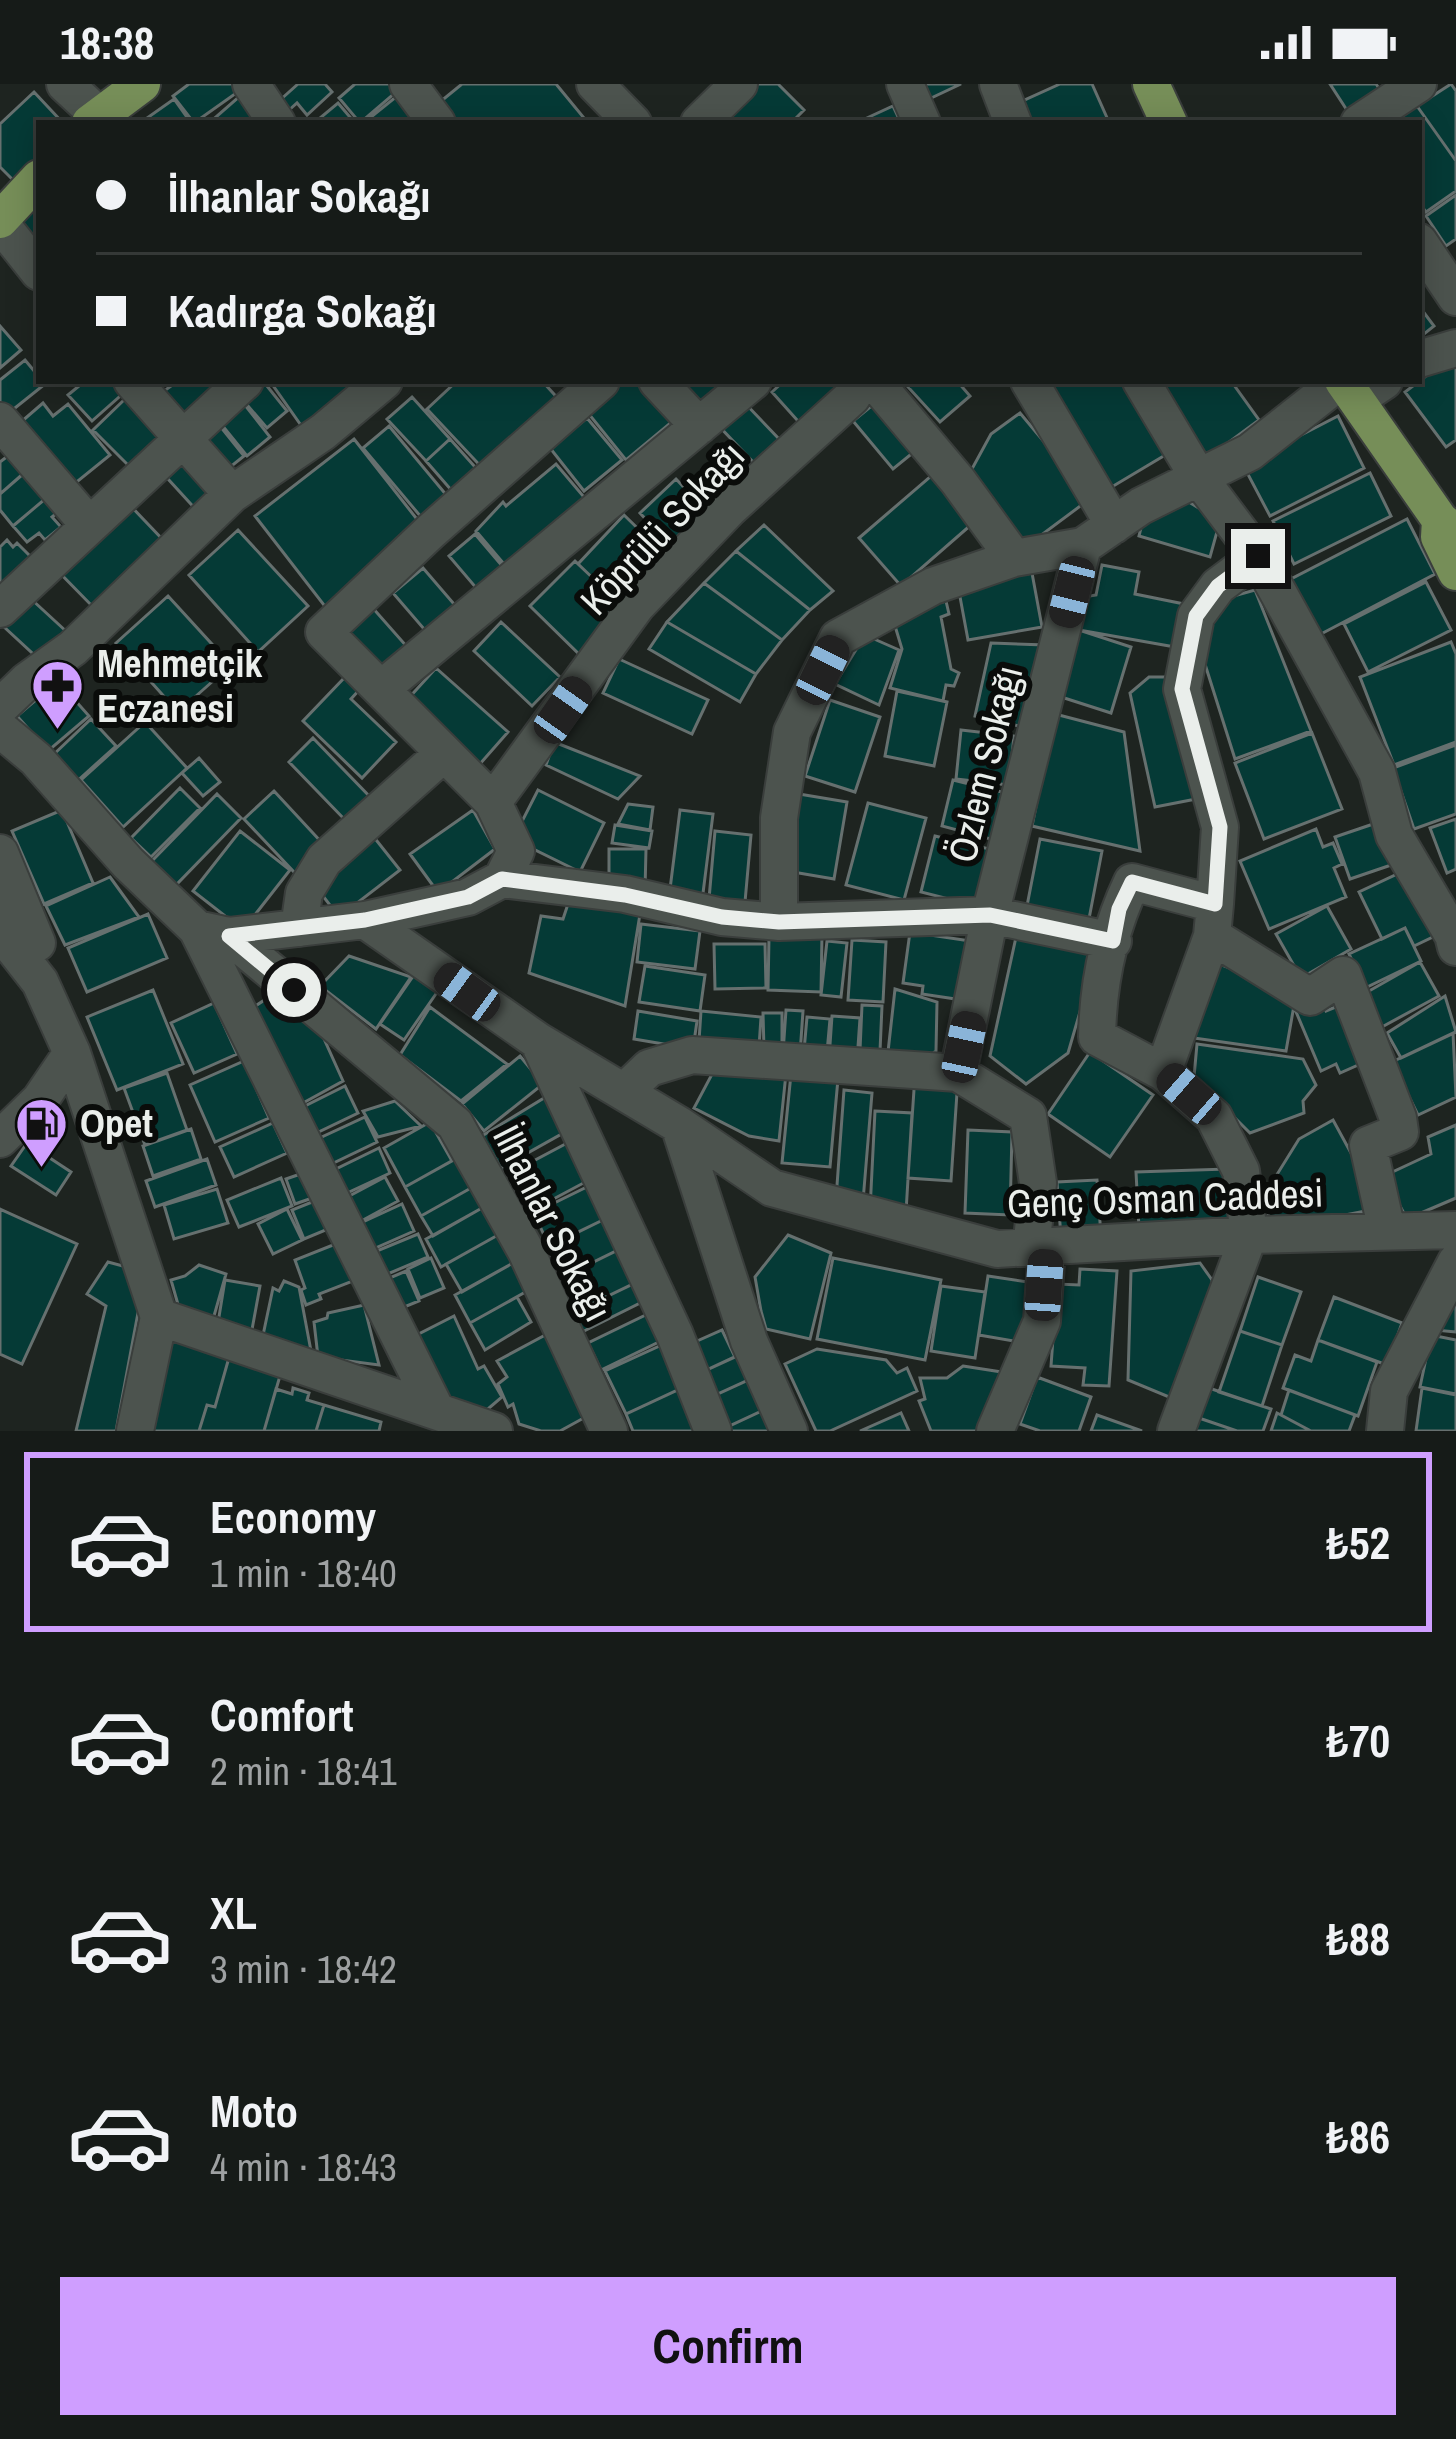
<!DOCTYPE html>
<html lang="en">
<head>
<meta charset="utf-8">
<style>
	:root { --surface:#161b18; --page:#232825; --text:#f1f3f6; --muted:#9ea1a2; --line:#353937; --accent:#cf9eff }
	body { margin:0; font-family:"Archivo Narrow",sans-serif; background:var(--page); color:var(--text); height:100vh; display:flex; flex-direction:column; font-size:45px; white-space:nowrap }
	* { box-sizing:border-box; margin:0 }
	p { font-size:39px; color:var(--muted) }
	.icon { flex:none; width:66px; height:66px; fill:none; stroke:currentColor; stroke-width:2; stroke-linecap:round; stroke-linejoin:round }
	.map { position:relative; height:1347px; overflow:hidden }
	.details { display:flex; flex-direction:column; background:var(--surface); flex:1 }
	.details>* { flex:none }
	.banner { position:absolute; left:36px; top:36px; width:1386px; height:264px; border-radius:0px; box-shadow:0 6px 30px #0003,0 0 0 3px var(--line); display:grid; align-content:center; height:264px; padding:0 60px; background:var(--surface) }
	.end { position:absolute; width:54px; height:54px; margin:-27px; border:15px solid #eaeeeb; background:#111; box-shadow:0 0 0 6px #111 }
	.from { border-radius:50% }
	.car { position:absolute; width:36px; height:72px; margin:-36px -18px; border-radius:15px; box-shadow:0 0 9px 3px #0007; background:linear-gradient(#222 24%,#8ab4d8 0 40%,#222 0 76%,#8ab4d8 0 86%,#222 0) }
	.banner b { display:flex; align-items:center; gap:42px; height:114px; font-size:45px }
	.banner b+b { border-top:3px solid var(--line) }
	.banner i { width:30px; height:30px; background:var(--text) }
	ul { padding:21px 0 0; list-style:none }
	li { display:flex; align-items:center; gap:36px; height:180px; margin:0 24px 18px; padding:0 36px; border:6px solid transparent; border-radius:0px }
	li div { flex:1 }
	li b { display:block; font-size:45px }
	li em { font-style:normal; font-weight:800 }
	li.current { border-color:var(--accent) }
	li>.icon { width:108px; height:108px; stroke-width:1.5 }
	.primary-button { display:flex; gap:24px; margin-top:auto; padding:24px 60px }
	.primary-button a { flex:1; height:138px; border-radius:0px; background:var(--accent); color:#111; font-size:48px; font-weight:800; line-height:138px; text-align:center }
	.status { display:flex; justify-content:space-between; align-items:center; height:84px; padding:0 60px; background:var(--surface); direction:ltr }
	.status svg { height:33px; fill:currentColor }
	.map>svg:first-child { display:block }
</style>
</head>
<body>
<div class="status"><b>18:38</b><svg viewBox="0 0 49 12"><path d="M0 12V9h3v3zM5 12V6h3v6zM10 12V3h3v9zM15 12V0h3v12zM26 1h20v11H26zM47 4h2v5h-2z"/></svg></div>
<div class="map">
<svg width="1456" height="1347" viewBox="0 0 1456 1347">
	<rect width="100%" height="100%" fill="#1e2420"/>
	<path fill="#053a36" stroke="#66706f" stroke-width="3" d="M189,0H238L242,5L194,39L173,12Z
		M298,0H325L332,8L307,31L297,19L288,27L279,17Z
		M355,0H399L402,3L360,39L339,14Z
		M462,0H556L584,34L578,39H449L435,22Z
		M746,0H778L804,26L791,39H716Z
		M923,0H961L929,15Z
		M1060,0H1092L1108,36L1101,39H1024L1016,20Z
		M1330,0H1376L1385,13L1352,34Z
		M1451,0L1456,7V77L1417,22Z
		M34,8L63,39H39V78L16,99L0,83V40Z
		M402,8L421,31L411,39H368L366,37Z
		M241,11L260,33L253,39H209Z
		M174,15L191,39H140Z
		M338,19L355,39H314Z
		M893,22L901,39H856Z
		M1417,22L1456,77V107L1426,128L1419,118V39H1392Z
		M1456,111V155L1446,162L1426,132Z
		M39,113V167L11,139Z
		M1419,222L1434,242L1419,254Z
		M0,242L21,266L0,284Z
		M1456,269V356L1446,363L1405,308Z
		M25,276L45,300L5,332L0,327V296Z
		M85,297H121L128,305L92,337L68,311Z
		M178,297H224L186,336L164,307Z
		M263,297L287,327L267,344L242,315Z
		M276,297H355L362,307L305,347L272,300Z
		M457,297H542L563,320L488,390L427,325Z
		M616,297H641L673,337L626,376L584,324Z
		M673,297H711L724,312L700,331Z
		M784,297H838L849,309L806,346L772,308Z
		M915,297H957L970,312L940,338L908,303Z
		M1045,297H1136L1177,364L1110,404Z
		M1143,297H1231L1259,336L1202,378Z
		M412,313L450,355L426,377L387,335Z
		M125,315L166,349L131,384L93,346Z
		M741,315L780,356L755,380L716,339Z
		M880,315L920,363L893,385L853,337Z
		M241,316L270,353L247,372L217,335Z
		M43,319L53,332L68,320L110,371L73,401L21,338Z
		M1020,329L1091,414L1024,464L967,394L991,350Z
		M212,332L244,372L219,392L188,352Z
		M1338,332L1364,384L1270,432L1243,381Z
		M587,334L622,376L584,407L550,364Z
		M389,342L453,419L427,440L363,364Z
		M354,355L427,448L327,525L255,432Z
		M450,355L484,393L459,415L426,377Z
		M183,361L225,407L200,430L158,384Z
		M13,368L24,389L0,410V378Z
		M556,380L589,419L509,486L476,447L503,418L506,422Z
		M30,384L51,410L13,442L0,426V410Z
		M1370,389L1391,432L1294,480L1273,437Z
		M931,392L972,440L901,502L859,454Z
		M676,395L713,434L676,468L640,429Z
		M51,410L63,424L52,433L61,443L45,456L39,449L27,458L13,442Z
		M1179,412L1220,437L1210,473L1139,452L1145,428Z
		M125,416L165,458L95,525L54,483Z
		M624,431L663,469L616,516L578,480Z
		M1407,435L1435,490L1319,551L1291,495Z
		M764,441L833,507L810,526L736,467Z
		M238,446L308,522L258,568L189,491Z
		M475,450L509,490L483,512L449,472Z
		M7,456L13,463L17,459L32,474L0,505V463Z
		M736,467L810,526L782,556L704,499Z
		M575,477L625,525L581,572L530,522Z
		M1102,481L1139,488L1135,510L1184,520L1175,563L1079,546L1084,513L1096,511Z
		M423,484L460,527L430,552L393,509Z
		M1032,489L1042,543L968,556L958,502Z
		M1426,498L1451,546L1368,588L1344,540Z
		M704,499L782,556L756,590L667,538Z
		M1255,506L1311,647L1235,675L1204,577L1212,518Z
		M168,512L231,581L178,628L116,559Z
		M30,514L68,549L42,578L3,542Z
		M946,517L949,530L941,533L951,585L959,589L954,602L946,601L943,617L890,604L902,565L892,532Z
		M371,522L409,565L381,590L343,547Z
		M501,538L560,593L532,622L474,567Z
		M667,538L756,590L740,618L649,565Z
		M1079,546L1131,563L1111,629L1058,612Z
		M865,551L899,566L879,621L835,600Z
		M1451,558L1456,570V658L1394,681L1360,593Z
		M991,559L1045,561L1028,644L975,632Z
		M619,575L708,616L692,650L603,609Z
		M436,584L508,648L479,681L407,616Z
		M347,591L360,605L351,615L396,658L362,694L303,637Z
		M1149,593H1170L1196,715L1155,723L1130,609Z
		M58,597L89,632L48,667L17,632Z
		M897,607L947,618L934,682L885,672Z
		M830,616L880,633L855,708L805,692Z
		M1055,630L1124,648L1140,767L1032,742Z
		M91,635L116,662L75,699L52,672Z
		M145,638L187,684L123,743L81,696Z
		M961,646L1014,652L1009,701L956,695Z
		M1312,649L1342,725L1264,755L1235,679Z
		M313,654L373,716L348,739L289,678Z
		M554,658L640,692L618,715L546,681Z
		M1456,661V730L1414,745L1393,684Z
		M199,674L220,698L203,712L182,689Z
		M953,696L1010,710L998,757L942,742Z
		M180,704L200,724L151,773L131,754Z
		M538,706L604,739L580,788L513,755Z
		M274,707L324,761L295,789L244,735Z
		M217,710L241,734L175,802L151,778Z
		M799,710L847,718L834,795L787,787Z
		M868,719L926,734L904,816L846,801Z
		M628,720L653,723L650,746L618,740Z
		M62,726L93,799L44,820L12,747Z
		M473,726L495,765L444,804L434,803L410,770Z
		M680,726L713,730L702,817L669,813Z
		M1456,735V785L1447,789L1430,744Z
		M1385,736L1400,778L1350,795L1335,753Z
		M615,741L652,747L649,764L612,759Z
		M1316,745L1323,763L1333,759L1342,780L1334,784L1346,813L1269,845L1240,777Z
		M240,747L290,786L243,846L193,807Z
		M715,747L751,751L745,818L709,815Z
		M373,752L400,786L339,833L313,799Z
		M935,752L998,767L984,824L921,808Z
		M1040,755L1102,767L1088,840L1026,827Z
		M609,765H646L645,806H609Z
		M1408,785L1439,850L1414,862L1405,844L1382,855L1359,808Z
		M110,793L139,833L65,861L46,822Z
		M568,820L641,824L625,922L529,889L541,832L563,835Z
		M1327,822L1351,865L1301,894L1276,850Z
		M148,830L167,874L87,908L68,864Z
		M641,840L700,847L695,885L637,878Z
		M1018,844L1098,866L1068,969L1026,1000L990,972Z
		M1405,844L1421,877L1365,904L1349,870Z
		M910,848L977,858L969,917L922,910L923,902L903,899Z
		M804,849H822L821,908L768,906L769,854L804,855Z
		M852,856L886,858L883,918L848,916Z
		M827,857L847,859L841,913L821,911Z
		M714,860H765L766,904L715,905Z
		M349,872L411,893L376,945L320,902Z
		M1420,878L1439,912L1380,944L1362,911Z
		M1222,881L1296,910L1286,967L1194,954L1214,885Z
		M645,882L705,891L700,927L639,918Z
		M416,888L440,904L404,956L380,940Z
		M286,902L311,926L343,997L292,1025L243,930Z
		M895,905L937,918L936,967L917,980L887,977Z
		M153,906L183,980L117,1006L87,933Z
		M1445,912L1456,948L1401,974L1387,949Z
		M1320,913L1326,927L1343,920L1367,977L1340,989L1336,980L1321,987L1294,923Z
		M214,919L237,970L194,989L171,939Z
		M862,921L882,922L880,967L860,966Z
		M430,923L507,980L461,1017L400,971Z
		M786,926L803,927L800,970L783,969Z
		M638,927L697,937L693,965L634,955Z
		M701,927L761,933L759,963L699,957Z
		M763,929H782V965H764Z
		M832,932L860,934L857,977L829,975Z
		M807,933L830,935L826,980L803,978Z
		M1453,949L1456,1013L1418,1031L1392,978Z
		M1197,960L1303,975L1316,1001L1303,1017L1304,1029L1250,1049L1194,993Z
		M1090,968L1153,1011L1110,1073L1048,1030Z
		M520,972L543,1000L484,1047L462,1020Z
		M244,977L269,1034L215,1058L190,1001Z
		M719,977L787,980L779,1057L749,1052L694,1024Z
		M167,989L187,1046L145,1061L124,1004Z
		M791,990L838,995L830,1083L782,1079Z
		M915,991L958,994L951,1097L908,1094Z
		M345,1002L358,1029L306,1054L293,1028Z
		M844,1006L872,1009L863,1117L836,1115Z
		M549,1011L565,1048L501,1084L482,1052Z
		M395,1017L421,1042L378,1053L363,1027Z
		M875,1027L912,1029L906,1128L870,1126Z
		M365,1033L377,1058L321,1085L309,1059Z
		M1333,1036L1381,1124L1273,1145L1263,1113L1299,1055Z
		M430,1038L452,1077L405,1103L384,1064Z
		M273,1039L287,1069L234,1093L220,1063Z
		M1456,1041V1114L1407,1135L1384,1092L1431,1070L1428,1053Z
		M191,1045L201,1075L153,1092L143,1062Z
		M968,1046L1012,1048L1010,1131L965,1129Z
		M571,1057L591,1095L529,1128L509,1090Z
		M27,1059L71,1088L56,1111L11,1082Z
		M379,1064L390,1089L347,1109L336,1085Z
		M207,1075L216,1101L155,1123L146,1097Z
		M455,1075L471,1104L421,1132L405,1103Z
		M1227,1085L1229,1140L1139,1144L1136,1088Z
		M309,1087L318,1112L295,1120L286,1095Z
		M385,1093L398,1117L352,1142L338,1118Z
		M281,1094L292,1122L239,1143L227,1116Z
		M1097,1096L1101,1152L1061,1154L1057,1098Z
		M595,1099L611,1132L549,1162L534,1129Z
		M471,1104L482,1124L433,1152L421,1132Z
		M217,1105L228,1139L174,1155L164,1121Z
		M322,1114L333,1143L304,1155L292,1126Z
		M402,1120L414,1147L364,1169L352,1143Z
		M482,1124L498,1151L441,1183L426,1155Z
		M0,1125L77,1160L22,1280L0,1270Z
		M287,1125L302,1156L273,1170L258,1140Z
		M611,1132L626,1162L561,1194L546,1164Z
		M418,1150L428,1173L378,1194L367,1171Z
		M498,1151L513,1179L462,1208L446,1180Z
		M788,1151L831,1169L810,1255L766,1245L761,1227L755,1193Z
		M338,1159L353,1197L319,1210L321,1215L306,1221L301,1206L305,1204L295,1176Z
		M622,1164L639,1197L577,1227L561,1194Z
		M431,1174L444,1204L420,1214L408,1185Z
		M833,1174L941,1196L925,1276L817,1255Z
		M108,1178L123,1182L140,1218L116,1347H76L106,1222L87,1210Z
		M513,1179L529,1206L470,1239L455,1211Z
		M1200,1179L1212,1196L1213,1215L1181,1318L1128,1296L1131,1187Z
		M199,1181L226,1190L212,1239L181,1231L171,1196L185,1192Z
		M1080,1185L1117,1187L1109,1302L1083,1301L1085,1284L1051,1282L1057,1200L1079,1201Z
		M406,1187L419,1217L392,1228L380,1198Z
		M988,1192L1041,1200L1031,1260L979,1251Z
		M1258,1193L1301,1208L1282,1261L1240,1247Z
		M225,1196L260,1202L251,1251L217,1245Z
		M284,1197L299,1203L311,1267L262,1256L273,1204L279,1207Z
		M639,1197L648,1215L582,1248L573,1229Z
		M1456,1198V1248L1435,1246Z
		M941,1202L985,1208L975,1274L931,1267Z
		M517,1213L531,1238L485,1266L470,1239Z
		M1334,1213L1402,1239L1387,1281L1318,1256Z
		M364,1221L379,1281L318,1273L314,1238L327,1234L328,1229Z
		M656,1226L669,1253L601,1286L588,1259Z
		M454,1232L478,1285L484,1282L502,1313L482,1330L437,1319L405,1257Z
		M722,1246L735,1273L698,1290L686,1262Z
		M1240,1247L1282,1261L1262,1322L1219,1308Z
		M549,1249L591,1330L560,1347H541L519,1340L513,1320L508,1323L498,1300L507,1293L497,1277Z
		M171,1251L230,1270L215,1323L207,1321L199,1347H142Z
		M1431,1251L1456,1256V1310L1420,1303Z
		M1318,1256L1377,1278L1358,1332L1283,1304L1295,1271L1311,1277Z
		M664,1260L684,1303L626,1330L605,1287Z
		M817,1265L886,1276L897,1289L907,1284L917,1307L830,1347H816L785,1280Z
		M745,1268L757,1292L709,1314L698,1290Z
		M230,1270L282,1285L264,1347H199L207,1321L215,1323Z
		M963,1282L1008,1289L985,1347H931L919,1317L925,1315L920,1294H947Z
		M757,1292L770,1323L723,1345L709,1314Z
		M1037,1293L1091,1313L1079,1347H1040L1020,1340Z
		M684,1303L703,1347H633L626,1330Z
		M1206,1303L1271,1325L1263,1347H1237L1196,1333Z
		M293,1304L309,1309L307,1316L324,1321L316,1347H264L276,1305L292,1310Z
		M1422,1304L1456,1311V1347H1416Z
		M1289,1306L1355,1331L1349,1347H1311L1281,1331Z
		M324,1321L381,1338L379,1347H316Z
		M770,1323L781,1347H724L723,1345Z
		M901,1329L909,1347H860Z
		M1277,1329L1281,1331L1311,1347H1271Z
		M1097,1331L1142,1347H1091Z
		M1196,1333L1237,1347H1191Z"/>
	<g fill="none" stroke-linecap="round" stroke-linejoin="round">
		<defs>
			<path id="minor" d="M65,0L107,39
				M251,0L277,39
				M408,0L437,39
				M595,0L633,39
				M905,0L922,39
				M998,0L1013,39
				M699,39L739,0
				M1359,39L1418,0
				M0,139L39,188
				M1419,158L1456,213
				M1419,275L1456,264
				M132,297L232,410
				M657,297L699,342
				M874,297L958,397L1014,474
				M1029,297L1114,441
				M1141,297L1197,391L1258,472L1377,688L1394,751L1453,851L1456,863
				M1357,315L1384,297
				M0,337L89,441
				M0,525L245,297
				M381,605L753,297
				M0,623L27,597L73,564L232,410L323,348L384,297
				M0,645L36,675L128,779L197,845L229,852L365,836L538,957L679,1041L772,1104L997,1165L1249,1151L1456,1146
				M493,718L637,521L729,425L852,313L862,297
				M0,769L37,859
				M502,795L625,810L722,833L779,838L990,831L1113,857
				M1215,820L1220,743L1182,605L1196,532L1218,502L1258,472
				M0,832L14,865L40,898L72,969L159,1233
				M365,836L468,813L502,795L516,767L493,718L324,548L431,447L601,297
				M779,838V734L792,648L838,554L933,502L1014,474L1083,462L1141,422L1250,368L1340,297
				M299,844L304,809L324,776L443,670
				M197,845L435,1324
				M229,852L455,1040L526,1167L609,1347
				M1212,852L1310,913L1343,891L1398,1034L1400,1048L1368,1061L1387,1147
				M538,957L675,1251L713,1347
				M1163,988L1212,852L1215,820L1132,798C1109,846 1098,901 1097,953L1163,988L1214,1033L1241,1087L1249,1151L1176,1347
				M624,1008L649,984L692,971L958,989
				M679,1041L749,1257L789,1347
				M0,1055L40,1016L72,969
				M1031,1165L1038,1099L1028,1032L958,989L990,831L1083,462
				M159,1233L494,1347
				M135,1347L159,1233
				M995,1347L1042,1237L1047,1164
				M1385,1347L1389,1307L1456,1178"/>
			<path id="major" d="M1151,0L1169,39
				M90,39L142,0
				M0,136L39,94
				M1343,297L1440,436L1456,449
				M1440,436L1439,453L1456,488"/>
		</defs>
		<use href="#minor" stroke="#3a3e3c" stroke-width="40"/>
		<use href="#major" stroke="#3a3e3c" stroke-width="40"/>
		<use href="#minor" stroke="#4c534e" stroke-width="36"/>
		<use href="#major" stroke="#768e58" stroke-width="36"/>
	</g>
	<g fill="none" stroke-linecap="round" stroke-linejoin="round">
		<path stroke="#eaeeeb" stroke-width="15" d="M294,906L229,852L365,836L468,813L502,795L625,811L722,833L779,838L990,831L1113,857L1119,825L1132,798L1215,820L1220,743L1182,605L1196,532L1218,502L1258,472"/>
	</g>
	<defs>
		<symbol id="pharmacy-pin" viewBox="-11 -11 22 30"><path d="M0 17L-7.5 6A9.5 9.5 0 1 1 7.5 6Z" fill="#cf9eff" stroke="#0a0c0a"/><path d="M-2-6h4v4h4v4h-4v4h-4v-4h-4v-4h4Z" fill="#111"/></symbol>
		<symbol id="fuel-pin" viewBox="-11 -11 22 30"><path d="M0 17L-7.5 6A9.5 9.5 0 1 1 7.5 6Z" fill="#cf9eff" stroke="#0a0c0a"/><path d="M-5.5-6h7V0h2V4h1.3V-2.5L3-4.5l.8-.8L6-3V5H2.5V1h-1V6h-7ZM-4.2-4.7v3.2H.2V-4.7Z" fill="#111"/></symbol>
	</defs>
	<g fill-rule="evenodd">
		<use href="#pharmacy-pin" x="28" y="572" width="59" height="81"/>
		<use href="#fuel-pin" x="12" y="1010" width="59" height="81"/>
	</g>
	<g text-anchor="middle" stroke-width="12" stroke-linejoin="round" paint-order="stroke">
		<g font-size="39" fill="#eaeeeb" stroke="#0a0c0a">
			<text transform="translate(662 444) rotate(-47)" y="14">Köprülü Sokağı</text>
			<text transform="translate(985 680) rotate(-76)" y="14">Özlem Sokağı</text>
			<text transform="translate(1165 1114) rotate(-2)" y="14">Genç Osman Caddesi</text>
			<text transform="translate(553 1139) rotate(63)" y="14">İlhanlar Sokağı</text>
		</g>
		<g font-size="39" font-weight="bold" fill="#eaeeeb" stroke="#0a0c0a" text-anchor="start">
			<text x="97" y="593">Mehmetçik<tspan x="97" dy="45">Eczanesi</tspan></text>
			<text x="80" y="1053">Opet</text>
		</g>
	</g>
</svg>
<i class="end from" style="left:294px;top:906px"></i>
<i class="end" style="left:1258px;top:472px"></i>
<i class="car" style="left:1072px;top:508px;rotate:194deg"></i>
<i class="car" style="left:823px;top:586px;rotate:26deg"></i>
<i class="car" style="left:563px;top:626px;rotate:35deg"></i>
<i class="car" style="left:467px;top:908px;rotate:306deg"></i>
<i class="car" style="left:964px;top:963px;rotate:12deg"></i>
<i class="car" style="left:1189px;top:1010px;rotate:311deg"></i>
<i class="car" style="left:1044px;top:1201px;rotate:4deg"></i>
<div class="banner">
<b><i class="from"></i>İlhanlar Sokağı</b>
<b><i></i>Kadırga Sokağı</b>
</div>
</div>
<section class="details">
<ul>
<li class="current"><svg class="icon" aria-label="car" viewBox="0 0 24 24"><path d="M5 17H2v-5l4-1 3-4h7l3 4 3 1v5h-3M9 17h6M6 11h13"/><circle cx="7" cy="17" r="2"/><circle cx="17" cy="17" r="2"/></svg><div><b>Economy</b><p>1 min · 18:40</p></div><em>₺52</em></li>
<li><svg class="icon" aria-label="car" viewBox="0 0 24 24"><path d="M5 17H2v-5l4-1 3-4h7l3 4 3 1v5h-3M9 17h6M6 11h13"/><circle cx="7" cy="17" r="2"/><circle cx="17" cy="17" r="2"/></svg><div><b>Comfort</b><p>2 min · 18:41</p></div><em>₺70</em></li>
<li><svg class="icon" aria-label="car" viewBox="0 0 24 24"><path d="M5 17H2v-5l4-1 3-4h7l3 4 3 1v5h-3M9 17h6M6 11h13"/><circle cx="7" cy="17" r="2"/><circle cx="17" cy="17" r="2"/></svg><div><b>XL</b><p>3 min · 18:42</p></div><em>₺88</em></li>
<li><svg class="icon" aria-label="car" viewBox="0 0 24 24"><path d="M5 17H2v-5l4-1 3-4h7l3 4 3 1v5h-3M9 17h6M6 11h13"/><circle cx="7" cy="17" r="2"/><circle cx="17" cy="17" r="2"/></svg><div><b>Moto</b><p>4 min · 18:43</p></div><em>₺86</em></li>
</ul>
<div class="primary-button"><a>Confirm</a></div>
</section>
</body>
</html>
